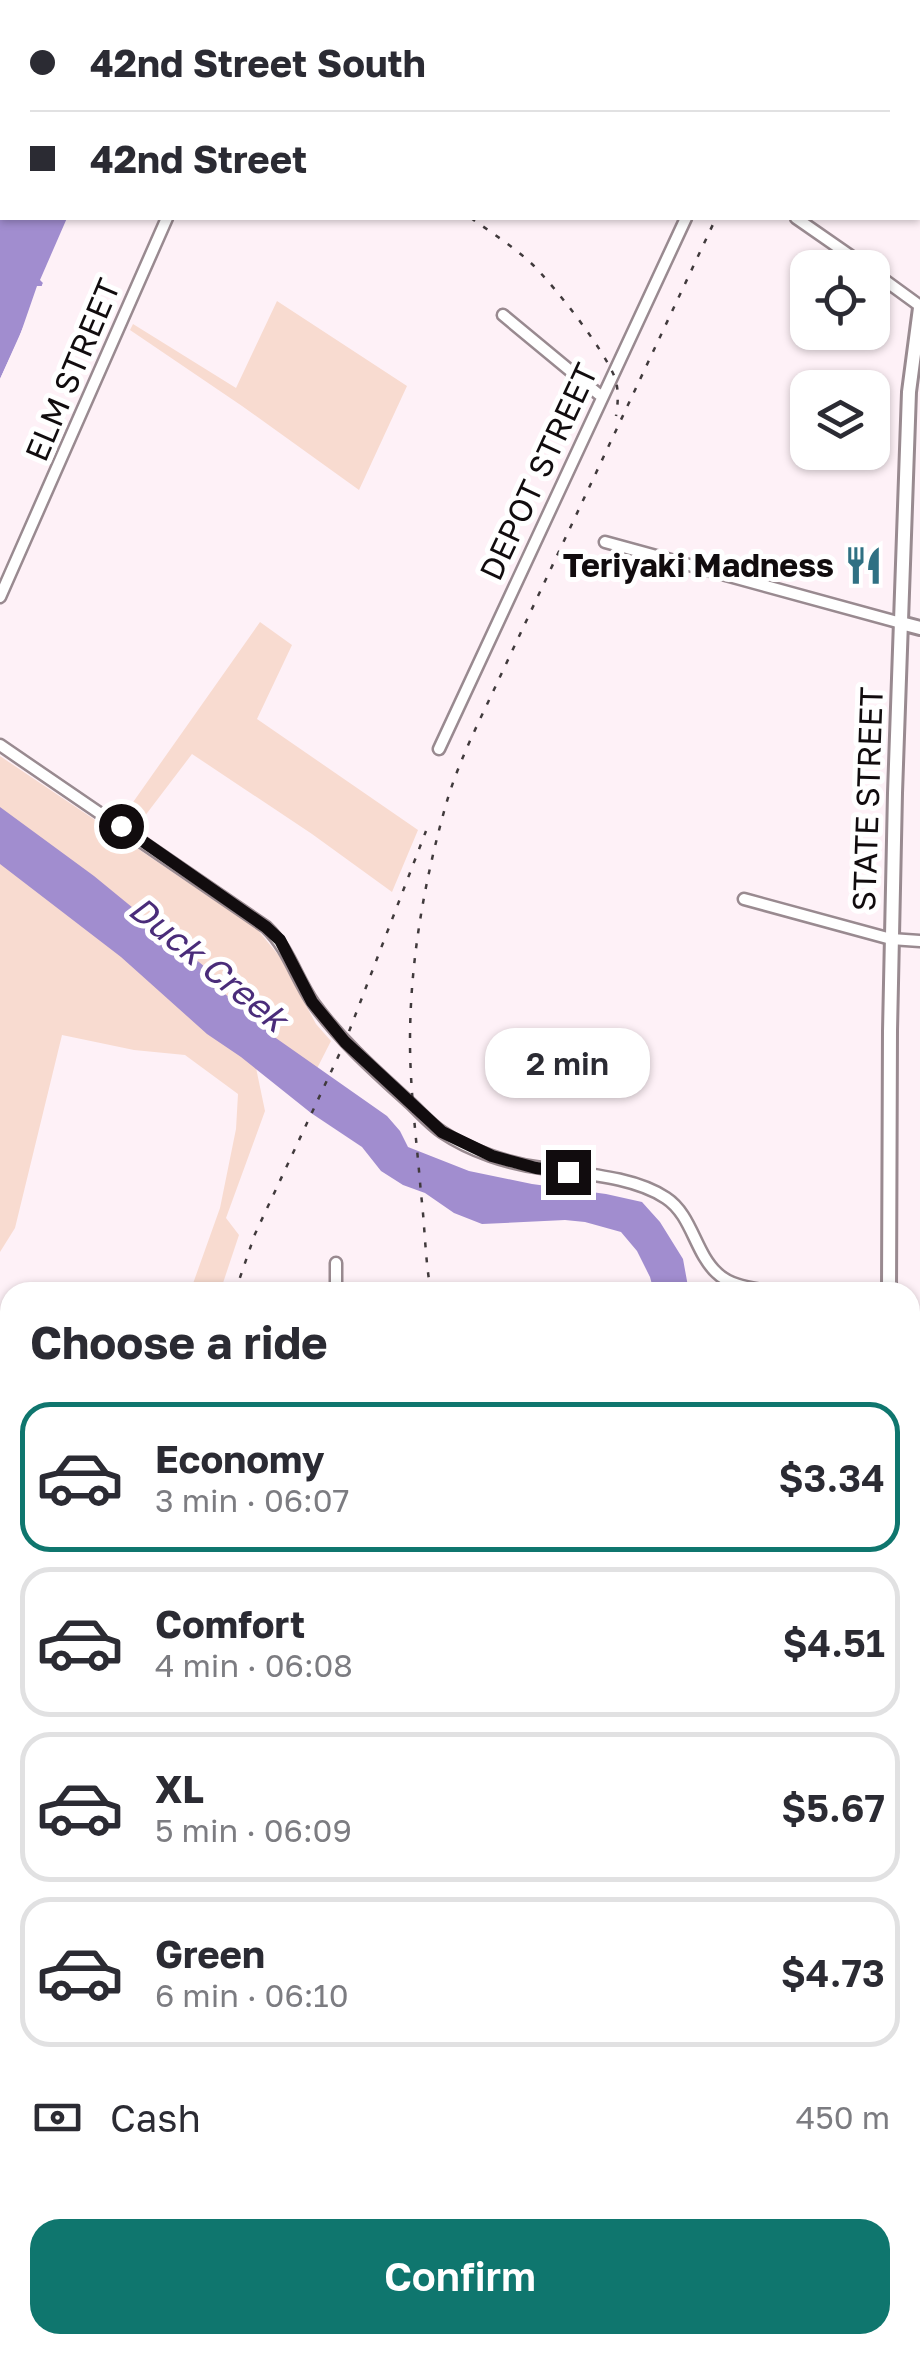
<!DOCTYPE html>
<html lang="en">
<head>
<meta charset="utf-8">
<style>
	:root { --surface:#fff; --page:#f7f7f7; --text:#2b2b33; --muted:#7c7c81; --line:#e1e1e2; --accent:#0f766e }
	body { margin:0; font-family:"Golos Text",sans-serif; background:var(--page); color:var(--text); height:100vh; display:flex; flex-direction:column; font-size:38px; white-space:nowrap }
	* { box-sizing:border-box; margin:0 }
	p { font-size:32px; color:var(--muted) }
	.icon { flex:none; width:55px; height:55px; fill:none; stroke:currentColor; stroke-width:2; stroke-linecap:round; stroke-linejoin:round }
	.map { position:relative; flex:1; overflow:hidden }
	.side { position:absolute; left:0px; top:1282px; width:920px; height:1072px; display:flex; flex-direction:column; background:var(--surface); border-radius:30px 30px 0 0; box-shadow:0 2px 8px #0004 }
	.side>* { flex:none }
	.guide { position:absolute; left:0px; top:0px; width:920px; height:220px; box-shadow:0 2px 8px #0004; display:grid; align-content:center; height:220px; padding:0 30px; background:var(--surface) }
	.buttons { position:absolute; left:790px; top:250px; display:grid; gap:20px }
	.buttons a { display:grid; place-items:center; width:100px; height:100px; border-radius:20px; background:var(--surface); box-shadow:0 2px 8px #0004; font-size:50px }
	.end { position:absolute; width:45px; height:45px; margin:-22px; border:12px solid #110c0e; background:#fff; box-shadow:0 0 0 5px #fff }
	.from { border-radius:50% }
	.bubble { position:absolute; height:70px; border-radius:30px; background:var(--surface); box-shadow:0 2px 8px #0004; font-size:32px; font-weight:600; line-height:70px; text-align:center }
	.guide b { display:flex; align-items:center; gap:35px; height:95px; font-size:38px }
	.guide b+b { border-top:2px solid var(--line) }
	.guide i { width:25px; height:25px; background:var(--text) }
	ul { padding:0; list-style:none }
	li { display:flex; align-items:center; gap:30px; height:150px; margin:0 20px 15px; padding:0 10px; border:5px solid var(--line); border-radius:30px }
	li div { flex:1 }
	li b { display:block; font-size:38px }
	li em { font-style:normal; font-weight:600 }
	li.current { border-color:var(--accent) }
	li>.icon { width:90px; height:90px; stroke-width:1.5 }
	h2 { padding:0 30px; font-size:45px; line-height:120px }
	.pay { display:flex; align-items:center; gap:25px; height:110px; padding:0 30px; font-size:38px }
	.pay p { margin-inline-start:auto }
	.action { display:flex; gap:20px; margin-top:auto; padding:20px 30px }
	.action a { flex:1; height:115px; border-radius:30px; background:var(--accent); color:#fff; font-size:40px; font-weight:600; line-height:115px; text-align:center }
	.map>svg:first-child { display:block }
</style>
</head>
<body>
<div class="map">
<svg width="920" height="2353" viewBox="0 0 920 2353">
	<rect width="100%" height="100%" fill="#fef1f7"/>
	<path fill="#f8dbd0" d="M277,301L407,386L359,490L242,406L130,330L133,324L236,388Z
		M260,622L292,645L257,719L418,830L392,892L312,834L192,754L138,825L124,815Z
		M0,756L257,929L280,957L316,1024L331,1041L304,1094L255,1063L265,1111L226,1218L239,1235L220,1292H190L220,1208L236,1129L238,1094L185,1055L134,1050L62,1035L15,1228L0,1252Z
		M10,1954V1994L0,1995V1955Z"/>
	<path fill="#a18dcf" d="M0,0H151L152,2H2V218H69L43,283L0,379Z
		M0,807L94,876L216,976L224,993L273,1036L387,1116L400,1131L408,1147L469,1171L532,1184L606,1194L642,1202L660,1222L683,1259L689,1292H654L650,1277L637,1251L621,1232L585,1222L565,1220L482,1224L454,1213L425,1193L403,1185L381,1171L362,1147L311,1113L241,1057L207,1034L121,957L0,864Z
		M694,2345H785V2349L793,2353H696Z"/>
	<path fill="#fef1f7" d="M67,218H74L47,279L48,284L42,291L5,381L0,384V379L19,338L37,286H42L43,283L40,280Z"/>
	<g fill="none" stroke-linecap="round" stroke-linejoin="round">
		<path stroke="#a18dcf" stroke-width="2.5" d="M0,1983H10"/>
		<path stroke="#a18dcf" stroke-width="15" d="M910,1443L920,1441"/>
		<defs>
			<path id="minor" d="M480,0L484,2
				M260,2L261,0
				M796,218L868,268
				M872,271L920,306
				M503,315L602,397
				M605,542L901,623
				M0,597L167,218
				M0,745L266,927C289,949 296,978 314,1004C341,1041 375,1071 409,1102C420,1112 430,1124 442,1132C470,1151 509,1164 542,1168C581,1174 633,1176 666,1198C692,1215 695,1253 717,1273C731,1287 754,1288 773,1292
				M439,749L686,218
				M744,899L891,939L920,941
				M336,1263V1292
				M910,1880L920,1879"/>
			<path id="major" d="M901,623L920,628
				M889,1292L890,1031L895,793L909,392L920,308
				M910,1588L920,1695"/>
		</defs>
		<use href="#minor" stroke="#998a90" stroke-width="15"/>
		<use href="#major" stroke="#998a90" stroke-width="18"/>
		<use href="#minor" stroke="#fff" stroke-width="10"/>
		<use href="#major" stroke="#fff" stroke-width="12"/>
		<path stroke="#403a3c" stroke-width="2.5" stroke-dasharray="5 10" stroke-linecap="butt" d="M816,2L818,0
			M471,218C492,233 514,247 533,265C555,287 604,349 615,378C619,390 618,404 616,416
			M235,1292L255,1234L345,1042L426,831
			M431,1292C425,1260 425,1226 421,1194C417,1143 410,1092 410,1041C410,962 424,883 445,808C457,764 479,722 498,681L716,218
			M903,2345L904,2353
			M294,2353L295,2345"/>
	</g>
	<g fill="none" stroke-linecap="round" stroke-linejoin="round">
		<path stroke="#110c0e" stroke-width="12" d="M121,826L266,927L280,940L312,1002L345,1042L442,1132L492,1156L536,1168L568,1172"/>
	</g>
	<defs>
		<symbol id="restaurant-bare" viewBox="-9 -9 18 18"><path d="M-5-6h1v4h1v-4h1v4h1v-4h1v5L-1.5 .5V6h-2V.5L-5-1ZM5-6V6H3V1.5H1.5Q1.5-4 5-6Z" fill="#2f7083" stroke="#fff" stroke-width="2.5" paint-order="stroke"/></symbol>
	</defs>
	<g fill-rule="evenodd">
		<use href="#restaurant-bare" x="836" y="538" width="55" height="55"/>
	</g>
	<g text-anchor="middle" stroke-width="10" stroke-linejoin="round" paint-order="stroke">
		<g font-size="32" fill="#110c0e" stroke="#fff">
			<text transform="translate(73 370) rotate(-67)" y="11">ELM STREET</text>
			<text transform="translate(539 472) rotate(-65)" y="11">DEPOT STREET</text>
			<text transform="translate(868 799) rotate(-88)" y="11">STATE STREET</text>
		</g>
		<g font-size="32" font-weight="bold" fill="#110c0e" stroke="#fff" text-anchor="end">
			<text x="834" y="577">Teriyaki Madness</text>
		</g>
		<g font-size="35" font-style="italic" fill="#4a2c7a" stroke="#fff">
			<text transform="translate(208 964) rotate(39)" y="12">Duck Creek</text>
		</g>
	</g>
</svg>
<div class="buttons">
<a><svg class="icon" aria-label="locate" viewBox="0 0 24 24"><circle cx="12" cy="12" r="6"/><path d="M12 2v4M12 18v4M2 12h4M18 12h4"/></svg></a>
<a><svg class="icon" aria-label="layers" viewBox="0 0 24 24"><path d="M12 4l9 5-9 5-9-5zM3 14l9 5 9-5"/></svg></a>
</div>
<i class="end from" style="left:121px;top:826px"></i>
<i class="end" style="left:568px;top:1172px"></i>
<div class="bubble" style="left:485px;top:1028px;width:165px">2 min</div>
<div class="guide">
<b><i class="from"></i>42nd Street South</b>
<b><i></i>42nd Street</b>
</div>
<section class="side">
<h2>Choose a ride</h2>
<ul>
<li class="current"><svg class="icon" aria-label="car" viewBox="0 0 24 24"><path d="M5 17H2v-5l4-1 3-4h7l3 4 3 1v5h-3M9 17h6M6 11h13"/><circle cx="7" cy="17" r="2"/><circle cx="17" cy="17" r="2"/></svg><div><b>Economy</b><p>3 min · 06:07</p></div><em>$3.34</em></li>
<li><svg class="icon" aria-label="car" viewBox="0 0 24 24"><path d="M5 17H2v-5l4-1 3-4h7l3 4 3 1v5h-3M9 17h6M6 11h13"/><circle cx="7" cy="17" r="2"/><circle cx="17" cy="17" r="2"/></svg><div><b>Comfort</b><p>4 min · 06:08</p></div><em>$4.51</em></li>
<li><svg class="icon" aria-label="car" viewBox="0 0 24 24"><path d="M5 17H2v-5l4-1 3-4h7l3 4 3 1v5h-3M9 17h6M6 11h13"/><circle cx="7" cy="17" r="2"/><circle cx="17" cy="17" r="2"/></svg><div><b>XL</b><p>5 min · 06:09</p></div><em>$5.67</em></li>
<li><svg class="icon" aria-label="car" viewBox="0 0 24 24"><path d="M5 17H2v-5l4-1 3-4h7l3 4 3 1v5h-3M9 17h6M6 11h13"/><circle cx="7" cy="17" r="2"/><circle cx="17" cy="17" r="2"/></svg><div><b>Green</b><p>6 min · 06:10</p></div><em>$4.73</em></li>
</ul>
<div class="pay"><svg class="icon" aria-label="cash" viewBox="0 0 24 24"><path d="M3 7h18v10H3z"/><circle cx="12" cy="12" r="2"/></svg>Cash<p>450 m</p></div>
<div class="action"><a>Confirm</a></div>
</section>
</div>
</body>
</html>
